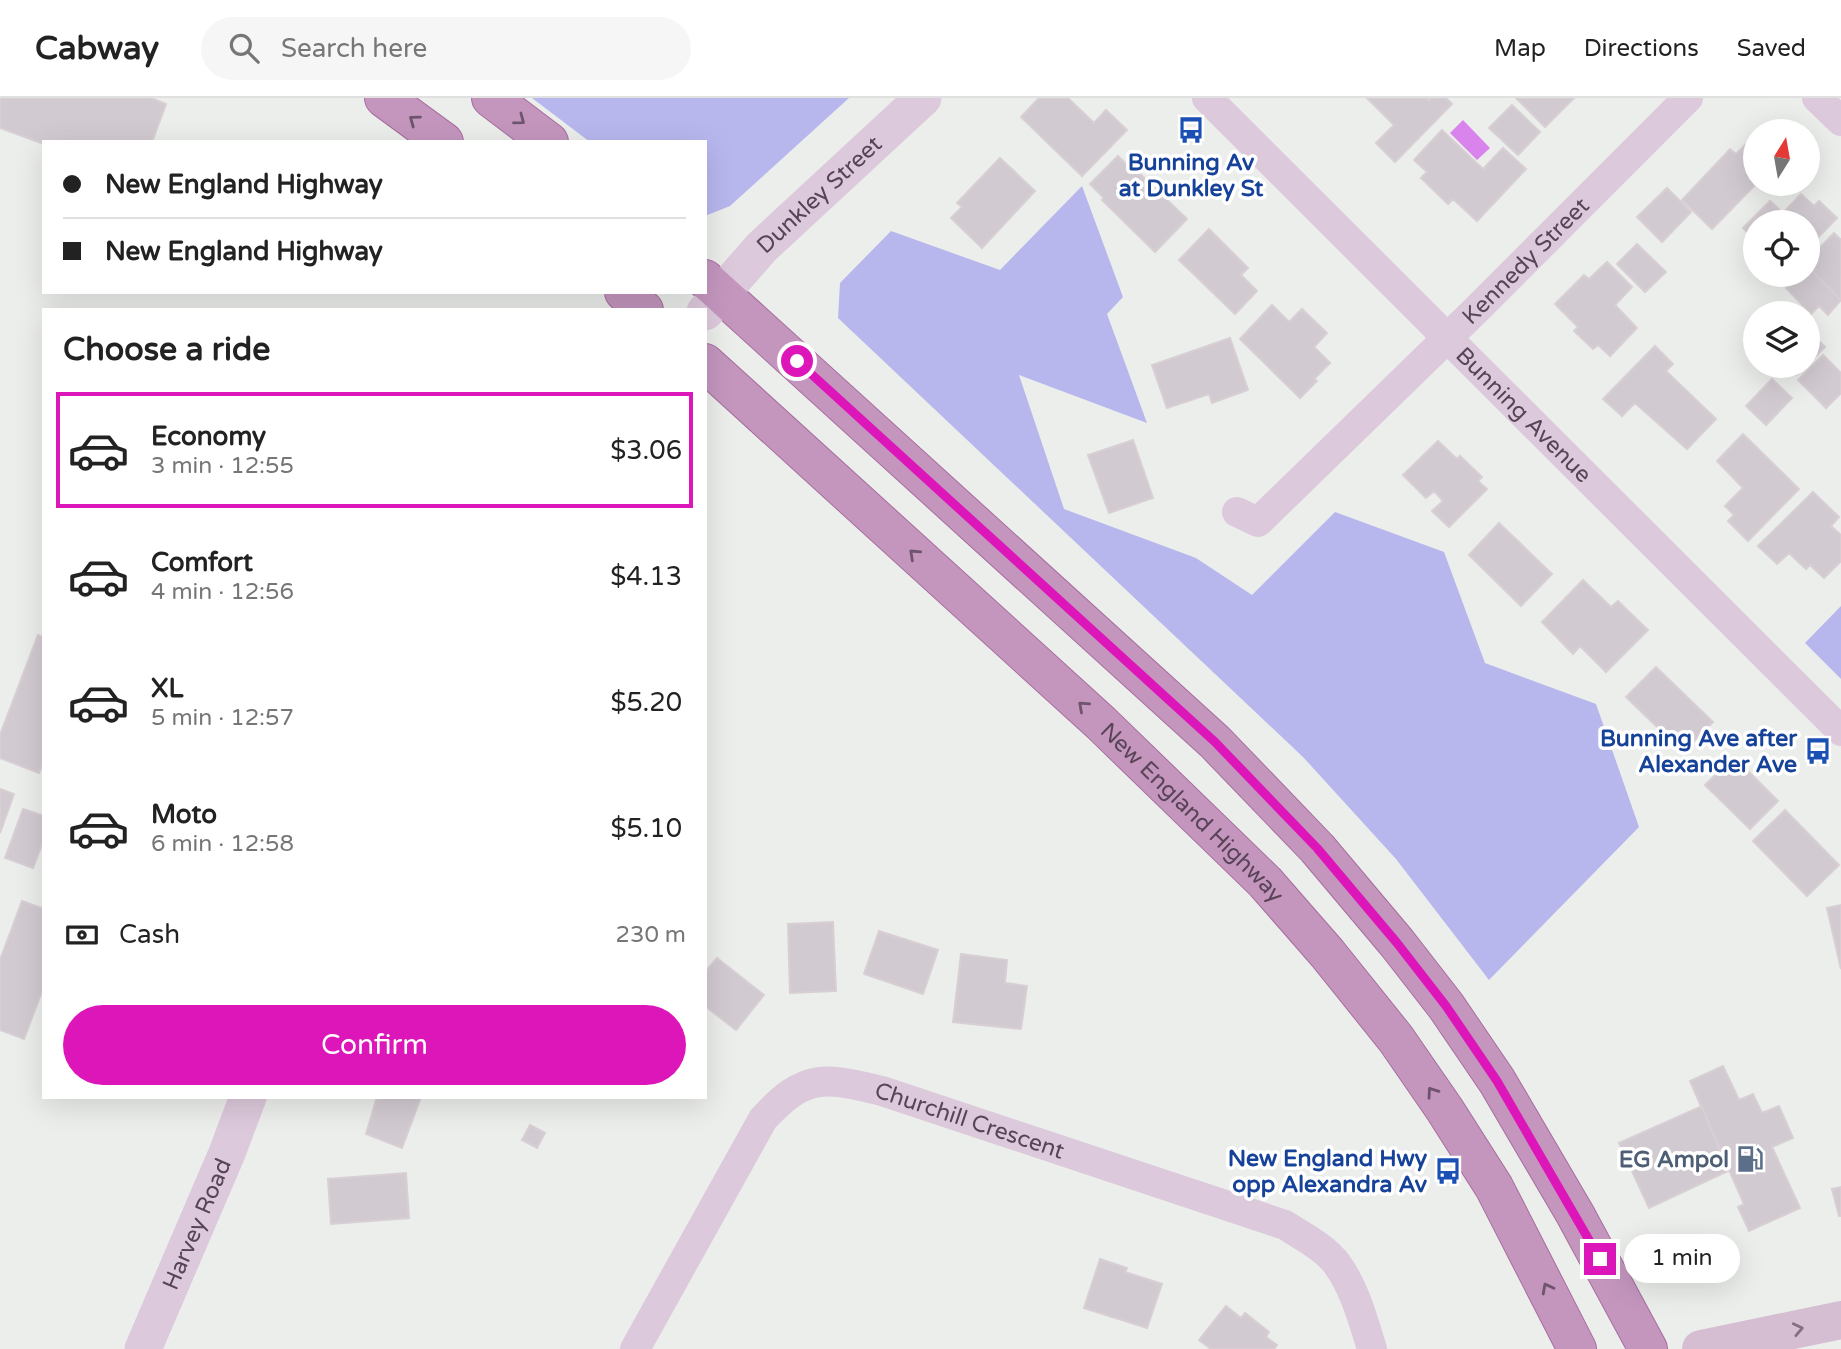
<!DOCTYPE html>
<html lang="en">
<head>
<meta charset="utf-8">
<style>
	:root { --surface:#fff; --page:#f6f6f6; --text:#222; --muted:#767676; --line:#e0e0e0; --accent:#dd16ba }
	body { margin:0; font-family:"Varela Round",sans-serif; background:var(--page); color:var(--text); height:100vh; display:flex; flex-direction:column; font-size:26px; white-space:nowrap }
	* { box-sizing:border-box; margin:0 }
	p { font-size:23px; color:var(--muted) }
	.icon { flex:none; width:38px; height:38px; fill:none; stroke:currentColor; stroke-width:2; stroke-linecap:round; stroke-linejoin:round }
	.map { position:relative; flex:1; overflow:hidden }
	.panel { position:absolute; left:42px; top:210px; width:665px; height:791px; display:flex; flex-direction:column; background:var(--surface); border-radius:0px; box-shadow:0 7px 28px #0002 }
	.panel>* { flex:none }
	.top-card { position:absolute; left:42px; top:42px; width:665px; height:154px; border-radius:0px; box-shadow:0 7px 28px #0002; display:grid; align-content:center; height:154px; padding:0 21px; background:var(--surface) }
	.needle { width:46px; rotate:11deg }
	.tools { position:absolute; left:1743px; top:21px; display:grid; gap:14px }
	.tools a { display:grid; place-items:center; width:77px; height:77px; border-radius:50%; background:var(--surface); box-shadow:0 7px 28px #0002; font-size:35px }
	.end { position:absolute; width:32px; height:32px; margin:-16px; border:9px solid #dd16ba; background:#fff; box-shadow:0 0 0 4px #fff }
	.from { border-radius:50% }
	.bubble { position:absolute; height:49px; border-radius:24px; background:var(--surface); box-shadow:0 7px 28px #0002; font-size:23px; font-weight:600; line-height:49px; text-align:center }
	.top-card b { display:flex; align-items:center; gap:24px; height:66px; font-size:26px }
	.top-card b+b { border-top:2px solid var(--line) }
	.top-card i { width:18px; height:18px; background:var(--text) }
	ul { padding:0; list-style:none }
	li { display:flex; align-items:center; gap:21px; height:116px; margin:0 14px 10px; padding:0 7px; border:4px solid transparent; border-radius:0px }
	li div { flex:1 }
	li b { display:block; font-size:26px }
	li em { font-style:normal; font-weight:600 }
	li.on { border-color:var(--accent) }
	li>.icon { width:63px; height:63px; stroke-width:1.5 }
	h2 { padding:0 21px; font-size:32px; line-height:84px }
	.pay { display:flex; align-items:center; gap:18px; height:77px; padding:0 21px; font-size:26px }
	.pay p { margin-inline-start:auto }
	.button { display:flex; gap:14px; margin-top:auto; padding:14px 21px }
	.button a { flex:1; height:80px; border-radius:42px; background:var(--accent); color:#fff; font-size:28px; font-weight:600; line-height:80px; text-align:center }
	header { display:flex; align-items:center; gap:42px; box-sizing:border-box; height:98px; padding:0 35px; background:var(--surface); border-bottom:2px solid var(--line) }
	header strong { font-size:33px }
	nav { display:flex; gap:38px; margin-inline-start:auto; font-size:24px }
	.search { width:490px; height:63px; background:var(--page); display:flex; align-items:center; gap:18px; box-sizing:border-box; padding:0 24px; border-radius:38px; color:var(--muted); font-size:26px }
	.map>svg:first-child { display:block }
</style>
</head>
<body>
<header>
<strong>Cabway</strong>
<div class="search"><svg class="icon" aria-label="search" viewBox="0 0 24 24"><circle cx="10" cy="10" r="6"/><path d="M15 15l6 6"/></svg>Search here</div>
<nav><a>Map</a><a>Directions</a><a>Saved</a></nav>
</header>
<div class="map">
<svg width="1841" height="1251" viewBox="0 0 1841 1251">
	<rect width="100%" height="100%" fill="#eceeeb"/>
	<path fill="#b7b7ee" d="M532,0H849L730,108L705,118V44H590Z
		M1082,88L1123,199L1107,216L1147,325L1019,277L1064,411L1196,460L1252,497L1335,414L1444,454L1485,565L1596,606L1639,729L1489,882L1396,761L1303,659L838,220L840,185L891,133L1000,172Z
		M1841,508V581L1805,545Z"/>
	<path fill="#d983ec" d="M1463,22L1490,50L1477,62L1450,35Z"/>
	<path fill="#d2cad1" stroke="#d7cfd4" stroke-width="2" d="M0,0H151L166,6L152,44H44V46L0,30Z
		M1039,0H1068L1094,25L1106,12L1127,32L1082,78L1021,19Z
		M1367,0H1426L1429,2L1431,0H1446L1452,6L1395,64L1376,45L1394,27Z
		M1516,0H1574L1545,29Z
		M1512,7L1540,34L1518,57L1489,30Z
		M1442,32L1483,71L1503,50L1526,71L1477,123L1453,101L1448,106L1421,80L1427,74L1414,62Z
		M1755,37L1756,86L1712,131L1682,102L1730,51L1736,56Z
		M1118,58L1131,71L1133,69L1187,121L1155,154L1102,102L1104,100L1090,86Z
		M1000,60L1035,93L982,150L951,120L962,109L957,105Z
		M1667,90L1691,114L1662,144L1637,119Z
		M1801,96L1814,108L1819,103L1837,120L1808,150V124H1755V142L1743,130L1770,103L1783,115Z
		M1209,131L1248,170L1241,177L1257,193L1235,216L1179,162Z
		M1834,135L1841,142V202L1808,169V162Z
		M1637,146L1666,174L1645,194L1617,166Z
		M1607,164L1632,189L1615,207L1637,230L1610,258L1598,247L1593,251L1574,233L1578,229L1555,206L1584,177L1589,181Z
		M1808,169L1841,202L1828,217L1819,208L1811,216L1786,190L1799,177H1808Z
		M1272,207L1289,224L1302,211L1327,235L1314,249L1330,265L1314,281L1317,283L1300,300L1240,241Z
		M1808,232L1825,249L1808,266Z
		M1230,240L1248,292L1212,305L1209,296L1167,310L1152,267Z
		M1655,248L1673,266L1666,273L1716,321L1687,351L1635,305L1622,318L1603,301Z
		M1823,257L1841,275V295L1826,310L1798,282Z
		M1787,268H1806L1796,277Z
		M1772,281L1792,300L1766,327L1746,308Z
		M1743,336L1799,391L1748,443L1728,423L1734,417L1725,408L1743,390L1717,363Z
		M1133,342L1153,400L1109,415L1088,357Z
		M1438,343L1457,361L1460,358L1482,379L1478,383L1487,391L1449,429L1432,413L1443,403L1434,393L1426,400L1403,377Z
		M1813,394L1839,419L1831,428L1841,437V463L1824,480L1810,467L1806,471L1789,455L1777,466L1758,448Z
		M1499,425L1552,476L1521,508L1469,457Z
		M1583,482L1611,509L1618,503L1648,532L1606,574L1580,548L1573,556L1542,524Z
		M38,537L44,540V663L39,675L0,660V637Z
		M1656,569L1713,624L1683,654L1626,599Z
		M1734,659L1778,703L1750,731L1705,687Z
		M0,691L14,696L0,735Z
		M23,711L44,718V741L33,770L5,760Z
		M1785,712L1839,767L1807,798L1753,743Z
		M22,803L44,811V888L24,941L0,932V862Z
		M1841,807V871L1827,810Z
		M833,824L836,893L790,895L788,826Z
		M879,833L938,852L923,896L864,876Z
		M961,856L1007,862L1005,885L1027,888L1021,931L953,924Z
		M717,860L764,897L736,932L705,908V874Z
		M1723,968L1739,1002L1753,996L1762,1015L1779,1008L1793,1040L1772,1049L1800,1110L1749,1133L1738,1109L1744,1106L1690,983Z
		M377,999H421L402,1050L366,1036Z
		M1702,1008L1728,1073L1649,1110L1619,1045Z
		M530,1027L545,1035L537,1050L522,1042Z
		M406,1075L409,1120L331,1126L328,1081Z
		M1841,1089V1118H1839L1832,1091Z
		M1100,1161L1127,1170L1125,1174L1162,1186L1147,1230L1084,1210Z
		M1226,1208L1241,1220L1245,1215L1269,1234L1266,1239L1277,1247L1274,1251H1211L1199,1242Z"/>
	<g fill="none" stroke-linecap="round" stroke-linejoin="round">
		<defs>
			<g id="trunk">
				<path d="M384,0L444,44"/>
				<path d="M491,0L549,44"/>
				<path d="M705,181L1215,644L1317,750L1397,845L1446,908L1497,983L1575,1116L1648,1251"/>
				<path d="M624,194L644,212"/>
				<path id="s6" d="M705,265L1101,625L1265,784L1327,855L1396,941L1445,1012L1494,1089L1577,1251"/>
			</g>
		</defs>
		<use href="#trunk" stroke="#a76d9f" stroke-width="40"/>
		<g stroke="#dcc9db" stroke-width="30">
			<path id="s1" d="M1207,0L1841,633"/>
			<path d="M1817,0L1841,23"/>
			<path id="s2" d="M1237,414L1258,424L1473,215L1688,0"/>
			<path id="s3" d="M635,1251L763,1021C805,975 824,979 882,993L1285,1127C1302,1138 1324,1149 1337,1166C1355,1191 1363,1222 1372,1251"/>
		</g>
		<g stroke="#dcc9db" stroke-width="37">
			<path id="s4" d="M705,214L762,149L923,0"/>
			<path id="s5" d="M143,1251L227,1055L248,999"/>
		</g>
		<path stroke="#d5bdd2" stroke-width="38" d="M1701,1251L1841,1222"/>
		<use href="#trunk" stroke="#c496be" stroke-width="38"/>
	</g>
	<defs><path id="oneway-chevron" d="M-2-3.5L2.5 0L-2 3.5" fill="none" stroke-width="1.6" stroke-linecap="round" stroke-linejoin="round" transform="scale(1.75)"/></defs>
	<g stroke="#6e546c">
		<use href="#oneway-chevron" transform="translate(414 22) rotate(-144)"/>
		<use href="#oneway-chevron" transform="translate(520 22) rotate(37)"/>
		<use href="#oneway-chevron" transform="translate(914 456) rotate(-137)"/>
		<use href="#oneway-chevron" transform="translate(1083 608) rotate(-138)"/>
		<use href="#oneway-chevron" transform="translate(1432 994) rotate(-125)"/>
		<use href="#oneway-chevron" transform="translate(1547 1190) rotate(-118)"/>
	</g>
	<use stroke="#846e82" href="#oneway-chevron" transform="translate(1798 1231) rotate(-12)"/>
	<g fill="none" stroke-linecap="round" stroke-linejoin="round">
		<path stroke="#dd16ba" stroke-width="9" d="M797,263L1215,644L1317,750L1397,845L1446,908L1497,983L1600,1161"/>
	</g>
	<defs>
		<symbol id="bus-bare" viewBox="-9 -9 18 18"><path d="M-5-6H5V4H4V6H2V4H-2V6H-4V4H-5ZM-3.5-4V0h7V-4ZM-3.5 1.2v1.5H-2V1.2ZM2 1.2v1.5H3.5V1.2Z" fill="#1a4fb4" stroke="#fff" stroke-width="2.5" paint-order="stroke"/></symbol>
		<symbol id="fuel-bare" viewBox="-9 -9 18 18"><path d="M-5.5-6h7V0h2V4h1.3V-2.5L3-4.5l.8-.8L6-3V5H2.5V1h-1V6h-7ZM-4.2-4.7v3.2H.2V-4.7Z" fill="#5c6f8a" stroke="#fff" stroke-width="2.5" paint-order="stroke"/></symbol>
	</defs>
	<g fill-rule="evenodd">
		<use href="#bus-bare" x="1172" y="13" width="38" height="38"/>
		<use href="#bus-bare" x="1799" y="634" width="38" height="38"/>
		<use href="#fuel-bare" x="1731" y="1042" width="38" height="38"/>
		<use href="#bus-bare" x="1429" y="1054" width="38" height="38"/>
	</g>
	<g text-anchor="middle" stroke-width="7" stroke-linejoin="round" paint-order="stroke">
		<g font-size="23" font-weight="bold" fill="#164399" stroke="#fff" text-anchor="end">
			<text x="1191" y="72" text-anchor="middle">Bunning Av<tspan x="1191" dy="26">at Dunkley St</tspan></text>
			<text x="1797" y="648">Bunning Ave after<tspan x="1797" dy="26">Alexander Ave</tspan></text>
			<text x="1427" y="1068">New England Hwy<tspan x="1427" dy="26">opp Alexandra Av</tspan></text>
		</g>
		<g font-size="23" fill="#584357" stroke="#fff">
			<text dy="8" stroke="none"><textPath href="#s4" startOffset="164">Dunkley Street</textPath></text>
			<text dy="8" stroke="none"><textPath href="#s2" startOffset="397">Kennedy Street</textPath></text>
			<text dy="8" stroke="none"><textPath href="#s1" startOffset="448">Bunning Avenue</textPath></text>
			<text dy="8" stroke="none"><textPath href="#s6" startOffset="663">New England Highway</textPath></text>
			<text dy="8" stroke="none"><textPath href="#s3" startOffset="488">Churchill Crescent</textPath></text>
			<text dy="8" stroke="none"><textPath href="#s5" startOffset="136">Harvey Road</textPath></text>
		</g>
		<g font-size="23" font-weight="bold" fill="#4e5e75" stroke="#fff" text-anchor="end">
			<text x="1729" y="1069">EG Ampol</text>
		</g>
	</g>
</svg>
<div class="tools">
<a><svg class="needle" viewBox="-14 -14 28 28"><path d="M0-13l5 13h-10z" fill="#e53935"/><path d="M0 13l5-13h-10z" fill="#767676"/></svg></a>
<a><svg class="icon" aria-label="locate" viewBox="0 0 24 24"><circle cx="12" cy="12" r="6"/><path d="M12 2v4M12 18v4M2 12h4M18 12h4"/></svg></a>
<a><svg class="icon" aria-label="layers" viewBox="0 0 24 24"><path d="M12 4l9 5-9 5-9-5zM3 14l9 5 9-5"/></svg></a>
</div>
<i class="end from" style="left:797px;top:263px"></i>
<i class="end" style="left:1600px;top:1161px"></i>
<div class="bubble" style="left:1624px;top:1136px;width:116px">1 min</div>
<div class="top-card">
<b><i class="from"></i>New England Highway</b>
<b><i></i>New England Highway</b>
</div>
<section class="panel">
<h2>Choose a ride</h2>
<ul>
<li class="on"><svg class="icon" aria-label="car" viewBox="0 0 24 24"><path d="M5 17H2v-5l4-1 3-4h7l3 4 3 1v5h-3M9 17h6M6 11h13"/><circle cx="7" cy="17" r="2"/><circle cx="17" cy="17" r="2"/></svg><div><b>Economy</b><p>3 min · 12:55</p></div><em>$3.06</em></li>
<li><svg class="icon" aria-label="car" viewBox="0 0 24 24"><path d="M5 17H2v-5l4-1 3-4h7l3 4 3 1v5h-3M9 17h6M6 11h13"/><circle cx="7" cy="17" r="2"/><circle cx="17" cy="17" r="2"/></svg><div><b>Comfort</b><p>4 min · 12:56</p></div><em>$4.13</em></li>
<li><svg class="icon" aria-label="car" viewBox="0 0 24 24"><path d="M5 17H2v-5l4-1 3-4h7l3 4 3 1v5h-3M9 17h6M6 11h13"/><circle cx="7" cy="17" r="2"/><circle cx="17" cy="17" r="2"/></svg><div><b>XL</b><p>5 min · 12:57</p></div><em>$5.20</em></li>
<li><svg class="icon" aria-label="car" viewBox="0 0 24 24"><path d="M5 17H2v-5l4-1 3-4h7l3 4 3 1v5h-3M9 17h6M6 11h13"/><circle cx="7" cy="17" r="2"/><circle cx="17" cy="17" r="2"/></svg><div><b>Moto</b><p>6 min · 12:58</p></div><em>$5.10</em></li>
</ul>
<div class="pay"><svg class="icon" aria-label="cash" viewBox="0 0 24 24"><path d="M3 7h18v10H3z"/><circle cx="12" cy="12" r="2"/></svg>Cash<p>230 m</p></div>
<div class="button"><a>Confirm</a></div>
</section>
</div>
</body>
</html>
